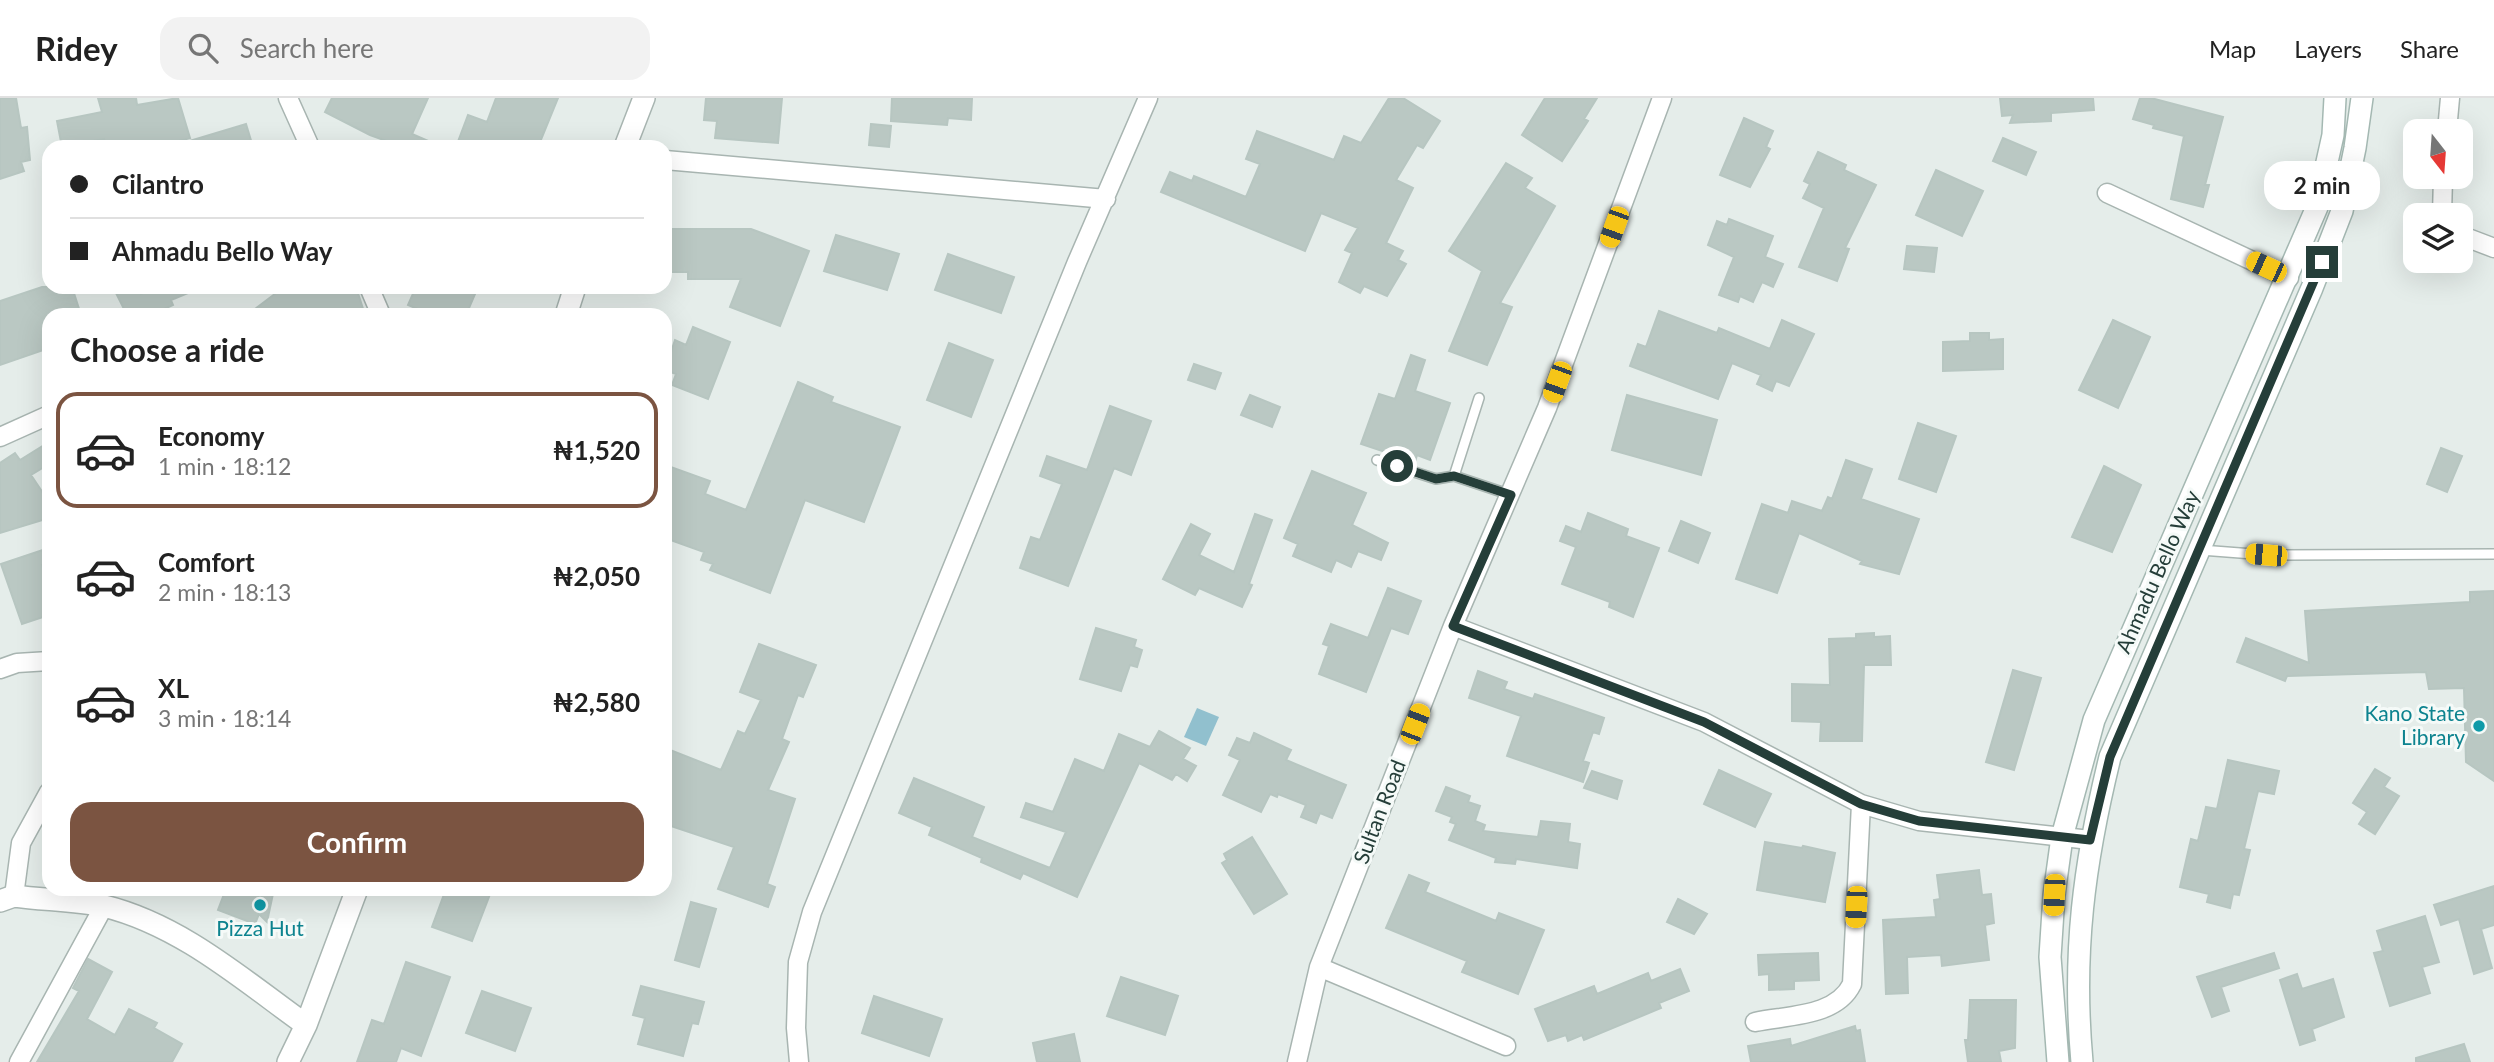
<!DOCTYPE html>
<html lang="en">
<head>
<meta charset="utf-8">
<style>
	:root { --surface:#fff; --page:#f2f2f2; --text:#222; --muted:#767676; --line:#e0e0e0; --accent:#7b5441 }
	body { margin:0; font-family:Lato,sans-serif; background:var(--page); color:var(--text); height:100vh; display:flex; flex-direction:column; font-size:26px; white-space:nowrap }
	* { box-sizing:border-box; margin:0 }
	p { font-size:23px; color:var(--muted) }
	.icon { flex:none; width:38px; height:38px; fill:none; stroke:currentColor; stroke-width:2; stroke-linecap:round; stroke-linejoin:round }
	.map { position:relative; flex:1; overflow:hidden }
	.drawer { position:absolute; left:42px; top:210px; width:630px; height:588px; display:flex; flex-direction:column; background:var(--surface); border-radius:21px; box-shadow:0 7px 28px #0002 }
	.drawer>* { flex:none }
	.top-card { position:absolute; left:42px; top:42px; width:630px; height:154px; border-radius:21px; box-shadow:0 7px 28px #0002; display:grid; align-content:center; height:154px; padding:0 28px; background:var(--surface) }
	.needle { width:46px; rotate:163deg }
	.tools { position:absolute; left:2403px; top:21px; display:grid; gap:14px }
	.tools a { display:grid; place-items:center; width:70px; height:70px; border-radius:14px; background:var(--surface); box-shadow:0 7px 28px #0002; font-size:35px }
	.end { position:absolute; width:32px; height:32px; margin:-16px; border:9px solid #253e39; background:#fff; box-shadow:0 0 0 4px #fff }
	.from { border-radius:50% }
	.bubble { position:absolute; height:49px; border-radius:21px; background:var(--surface); box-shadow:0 7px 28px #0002; font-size:23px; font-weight:700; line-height:49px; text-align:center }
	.car { position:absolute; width:21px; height:42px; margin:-21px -10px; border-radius:9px; box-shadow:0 0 5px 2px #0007; background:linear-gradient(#f5c518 24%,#345 0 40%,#f5c518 0 76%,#345 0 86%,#f5c518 0) }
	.top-card b { display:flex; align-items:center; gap:24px; height:66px; font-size:26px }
	.top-card b+b { border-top:2px solid var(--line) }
	.top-card i { width:18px; height:18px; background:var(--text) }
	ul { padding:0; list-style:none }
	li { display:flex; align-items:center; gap:21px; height:116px; margin:0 14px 10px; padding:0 14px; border:4px solid transparent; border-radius:21px }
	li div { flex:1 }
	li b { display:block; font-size:26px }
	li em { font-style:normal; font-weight:700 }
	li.selected { border-color:var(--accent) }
	li>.icon { width:63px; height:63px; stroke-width:1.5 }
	h2 { padding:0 28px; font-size:32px; line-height:84px }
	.action { display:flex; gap:14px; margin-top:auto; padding:14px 28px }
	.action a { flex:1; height:80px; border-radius:21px; background:var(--accent); color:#fff; font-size:28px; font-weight:700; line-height:80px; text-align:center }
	header { display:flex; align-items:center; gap:42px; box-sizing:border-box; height:98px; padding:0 35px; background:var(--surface); border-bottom:2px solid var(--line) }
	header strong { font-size:33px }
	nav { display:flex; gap:38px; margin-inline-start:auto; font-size:24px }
	.search { width:490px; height:63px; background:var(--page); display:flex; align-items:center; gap:18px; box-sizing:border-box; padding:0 24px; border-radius:21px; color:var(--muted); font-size:26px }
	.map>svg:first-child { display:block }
</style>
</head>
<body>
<header>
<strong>Ridey</strong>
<div class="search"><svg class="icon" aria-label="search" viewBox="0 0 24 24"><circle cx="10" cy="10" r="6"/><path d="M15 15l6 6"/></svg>Search here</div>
<nav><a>Map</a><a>Layers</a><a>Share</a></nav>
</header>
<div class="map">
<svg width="2494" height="964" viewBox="0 0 2494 964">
	<rect width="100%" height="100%" fill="#e5edea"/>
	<path fill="#91c0ce" d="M1197,610L1219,619L1206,648L1184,639Z"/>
	<path fill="#bac8c3" stroke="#b7c6c1" stroke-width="2" d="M0,0H16L21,30L27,29L30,62L21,64L24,73L0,81Z
		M98,0H136L137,7L178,0L190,40L157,49H106L104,41L62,49L57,23L102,14Z
		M332,0H428L412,36L442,49H403L370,37L325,14Z
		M496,0H558L538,49H456L468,17L487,24Z
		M706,0H782L778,45L715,40L717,23L704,22Z
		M892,0H972L971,22L948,20L947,27L891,23Z
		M1389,0H1403L1440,23L1423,50L1417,47L1396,82L1413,90L1386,145L1403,153L1398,162L1406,166L1387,198L1364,188L1360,195L1339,184L1352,155L1345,152L1358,130L1321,115L1305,153L1161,94L1170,74L1192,83L1194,78L1246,99L1260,66L1246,61L1257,33L1334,62L1344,38L1361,45Z
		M1545,0H1597L1584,21L1588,23L1562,63L1522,37Z
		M2000,0H2093L2094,12L2051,15V23L2010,25L2013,17L2002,18Z
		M2140,0H2151L2223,19L2205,87H2209L2203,109L2171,101L2184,38L2153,30L2154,27L2133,21Z
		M1744,20L1773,33L1766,49L1770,51L1750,89L1720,77Z
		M246,26L253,49H184L183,45Z
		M871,26L891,28L889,49L869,47Z
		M2003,40L2036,54L2026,77L1993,63Z
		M1818,54L1846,67L1844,72L1876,87L1845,150L1849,151L1837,183L1799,169L1824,110L1803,100L1810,86L1804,83Z
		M1506,65L1532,80L1525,90L1555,108L1500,205L1512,209L1487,267L1449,253L1482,173L1449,153Z
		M1936,72L1983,93L1962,138L1916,117Z
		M1729,121L1773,138L1765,159L1783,166L1773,189L1762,184L1753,204L1740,198L1738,204L1719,197L1734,159L1708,147L1717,123L1727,127Z
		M665,131H751L809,153L780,228L730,209L741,181H688V174H665Z
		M836,137L899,156L887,192L824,173Z
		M1907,148L1937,150L1934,174L1904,171Z
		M948,156L1014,179L1001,215L935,192Z
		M42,189H72L81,217H49V250L0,267V203Z
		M113,189H137L141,196L157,189L200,190L171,202L173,207L151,217H127Z
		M290,189H356L365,217H247L276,195Z
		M416,189H478L466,217H432L408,207Z
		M1659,213L1717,235L1719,230L1770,251L1782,222L1814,236L1789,288L1776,283L1772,293L1757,286L1761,277L1732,265L1718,301L1630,268L1638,246L1646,249Z
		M2113,222L2150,239L2118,310L2079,292Z
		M693,229L730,244L708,301L672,287L676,276L665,272L675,242L686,247Z
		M1970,235H1989V242L2003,241V271L1943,273V244L1970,243Z
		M949,245L993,262L971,319L927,302Z
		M1411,257L1425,262L1415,293L1450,305L1430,362L1417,357L1415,364L1361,346L1379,296L1395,301Z
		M1194,266L1221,275L1215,291L1188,282Z
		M798,284L833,299L831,304L900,329L864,424L805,402L770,495L710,472L713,466L701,462L704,454L665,440V367L710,383L705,396L746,412Z
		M1250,297L1280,309L1272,329L1241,317Z
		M1627,297L1717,322L1701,377L1612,352Z
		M1110,308L1151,323L1131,377L1114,370L1068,488L1020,470L1031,439L1040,442L1062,386L1040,378L1047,358L1087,372Z
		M1918,325L1956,338L1936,394L1899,381Z
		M49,344V366L31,377L49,404V420L0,435V365L15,355L20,362Z
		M2441,350L2462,358L2447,394L2427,386Z
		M1846,362L1872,371L1861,401L1919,421L1899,476L1860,466L1862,463L1799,435L1777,495L1736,481L1762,406L1788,415L1792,403L1822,413L1828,399L1832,401Z
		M2104,368L2141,387L2112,454L2072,439Z
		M1312,373L1366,395L1352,427L1388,445L1381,462L1358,453L1351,469L1336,462L1331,474L1293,458L1298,446L1284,440Z
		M1588,415L1628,431L1626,438L1659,450L1633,519L1609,509L1610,504L1562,486L1576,449L1560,443L1566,428L1581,434Z
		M1255,416L1272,422L1249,486L1252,487L1242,509L1199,490L1195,497L1163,481L1191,426L1210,436L1199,457L1234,474Z
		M1681,423L1710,435L1698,465L1669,453Z
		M49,450V462L42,467L49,487V517L22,526L1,466Z
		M1388,490L1421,503L1408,536L1391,530L1366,594L1319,576L1329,548L1323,546L1331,526L1368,540Z
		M2494,493V683L2466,664L2464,590L2429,591L2426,574L2287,578L2285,583L2237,564L2246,540L2309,565L2305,513L2470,504V494Z
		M1096,530L1136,542L1134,549L1142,552L1137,569L1130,567L1121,593L1080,581Z
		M1874,535V539L1890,538L1891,567H1864L1862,643H1820L1821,624L1792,623V586L1830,587L1829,541L1856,540V536Z
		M759,546L816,567L803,599L798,597L782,641L789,644L768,692L795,701L767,786L775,789L768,809L718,791L734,749L665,726V650L721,672L738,633L745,636L761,602L740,594Z
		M2013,572L2041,580L2014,672L1986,664Z
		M1478,573L1507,584L1504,591L1533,601L1535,596L1604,620L1599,636L1593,634L1583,663L1589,665L1583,684L1507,658L1521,618L1469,600Z
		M1159,633L1190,650L1183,661L1196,668L1187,683L1176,676L1172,682L1139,665L1077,799L1023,775L1020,781L981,764L982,760L929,737L932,729L899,715L914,680L984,709L972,739L1050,770L1066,734L1021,719L1026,705L1053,714L1075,661L1104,673L1119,636L1150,649Z
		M1254,635L1291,652L1286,662L1346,687L1332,720L1320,715L1316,725L1301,719L1306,707L1278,696L1277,699L1270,696L1261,714L1223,697L1240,662L1229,657L1237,640L1250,645Z
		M2228,662L2279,673L2274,696L2258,693L2244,751L2250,752L2239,797L2233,796L2230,810L2207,804L2209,796L2180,789L2191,741L2198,743L2206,709L2217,711Z
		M2375,671L2390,680L2384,689L2399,698L2375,736L2359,726L2367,714L2353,705Z
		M1719,672L1771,696L1755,729L1704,706Z
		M1592,673L1622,683L1617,701L1584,690Z
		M1446,689L1470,698L1468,704L1480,708L1475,723L1485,727L1483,733L1538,739L1541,723L1570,726L1568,744L1580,746L1577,770L1516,761L1515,766L1495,764L1496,760L1449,742L1456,726L1450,724L1452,719L1436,713Z
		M1252,739L1287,796L1254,816L1222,765L1227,762L1224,756Z
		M1765,744L1802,750L1803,748L1835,755L1825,804L1757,792Z
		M1979,772L1982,797L1991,796L1994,825L1985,827L1989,862L1942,868L1941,857L1907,859L1908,895L1886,896L1883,822L1936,819L1934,802L1940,801L1937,777Z
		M1409,777L1429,785L1425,794L1496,823L1499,815L1544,832L1518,896L1462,874L1467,863L1386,830Z
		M2494,788V827L2481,831L2492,870L2474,876L2459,821L2441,827L2434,807Z
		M226,791H274L267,824L259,816L255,826L218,812Z
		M446,791H492L472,843L432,829Z
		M1678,801L1707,816L1694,836L1667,824Z
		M691,804L716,811L699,869L675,862Z
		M2425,818L2439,864L2422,869L2430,895L2390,908L2374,855L2383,853L2377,833Z
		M1818,855L1819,882L1794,883V891L1769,892V876L1759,877L1758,857Z
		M2274,855L2279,870L2221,889L2229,913L2212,919L2197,879Z
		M88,861L112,874L87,921L115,937L129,911L157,925L154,930L182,946L172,964H37L79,893L73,890Z
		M406,864L450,879L421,958L401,950L396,964H357L372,922L384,926Z
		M1680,871L1689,893L1659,905L1661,910L1584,942L1582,937L1568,943L1566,937L1548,943L1535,911L1594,888L1597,896L1648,875L1651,883Z
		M2297,876L2302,891L2333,881L2344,919L2312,931L2315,942L2300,947L2280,882Z
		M1121,879L1178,898L1165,937L1107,918Z
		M641,888L704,904L698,926L692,925L683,958L638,946L645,920L633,917Z
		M482,893L531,910L515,953L466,935Z
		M874,898L942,921L929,958L862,935Z
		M1970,902H2016L2015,950L1999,953L2001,964H1968L1965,942H1968Z
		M1855,928L1856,933L1860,932L1865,964H1751L1748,948L1790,941L1791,948Z
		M1074,936L1080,964H1037L1033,945Z
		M2464,946L2470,964H2416V960Z"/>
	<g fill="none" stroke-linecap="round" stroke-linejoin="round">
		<defs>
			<path id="service" d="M1479,300L1454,378L1511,397
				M1377,362L1436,381L1454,378
				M2201,452L2266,457L2494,456"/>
			<path id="minor" d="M288,0L310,49
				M2447,33L2450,0
				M665,62L1106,101
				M2107,95L2289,180
				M2442,117L2443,79
				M2460,137L2494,150
				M369,189L381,217
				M0,339L49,317
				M1453,528L1704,624L1861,706L1919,723L2090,742
				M0,571L17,565L49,563
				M14,798L21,745L49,694
				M1319,869L1506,948
				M1755,924C1788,917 1836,919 1852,886L1861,706
				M19,964L104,808
				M799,964L796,930L798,864L812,814L1077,164L1148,0
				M1297,964L1319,869L1453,528L1547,310L1662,0"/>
			<path id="tertiary" d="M625,49L644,0
				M566,217L575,189
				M0,803L14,798C43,802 75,802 104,808C181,827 243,882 306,927
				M288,964L306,927L357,791"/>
			<path id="secondary" d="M2058,964L2050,859L2054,797L2062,739L2094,622L2317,109L2333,37L2335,0
				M2082,964C2072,855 2084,765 2110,659L2312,190L2342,113L2355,50L2362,0"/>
		</defs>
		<use href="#service" stroke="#a8b5b1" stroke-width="12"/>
		<use href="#minor" stroke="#a8b5b1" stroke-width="21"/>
		<use href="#tertiary" stroke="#a8b5b1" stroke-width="24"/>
		<use href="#secondary" stroke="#a4b8b2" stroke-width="24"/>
		<use href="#service" stroke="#fff" stroke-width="9"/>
		<use href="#minor" stroke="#fff" stroke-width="18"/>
		<use href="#tertiary" stroke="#fff" stroke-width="21"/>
		<use href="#secondary" stroke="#fff" stroke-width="21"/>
	</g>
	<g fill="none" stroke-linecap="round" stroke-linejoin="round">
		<path stroke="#253e39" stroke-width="9" d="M1397,368L1436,381L1454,378L1511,397L1453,528L1704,624L1861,706L1919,723L2090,742L2110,659L2322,164"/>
	</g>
	<g fill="#0f9aa8" stroke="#f5faf8" stroke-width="2.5">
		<circle cx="2479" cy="628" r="7"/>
		<circle cx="260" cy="807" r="7"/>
	</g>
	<g text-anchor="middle" stroke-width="6" stroke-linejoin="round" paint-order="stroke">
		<g font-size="21" fill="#253e39" stroke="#f5faf8">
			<text transform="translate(2158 474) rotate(-66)" y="7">Ahmadu Bello Way</text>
			<text transform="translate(1380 714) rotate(-69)" y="7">Sultan Road</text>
		</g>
		<g font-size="21" fill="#0d838f" stroke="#f5faf8" text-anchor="end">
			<text x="2465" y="623">Kano State<tspan x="2465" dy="24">Library</tspan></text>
			<text x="260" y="838" text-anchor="middle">Pizza Hut</text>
		</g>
	</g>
</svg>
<div class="tools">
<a><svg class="needle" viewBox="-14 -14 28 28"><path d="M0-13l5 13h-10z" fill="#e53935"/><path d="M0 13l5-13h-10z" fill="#767676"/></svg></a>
<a><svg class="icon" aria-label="layers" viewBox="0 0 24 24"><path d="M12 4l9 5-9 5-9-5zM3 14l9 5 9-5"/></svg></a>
</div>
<i class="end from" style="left:1397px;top:368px"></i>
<i class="end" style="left:2322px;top:164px"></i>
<div class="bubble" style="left:2264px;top:63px;width:116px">2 min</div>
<i class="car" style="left:1614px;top:129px;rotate:200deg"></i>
<i class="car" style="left:2266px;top:169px;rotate:295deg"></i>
<i class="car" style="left:1557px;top:284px;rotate:200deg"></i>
<i class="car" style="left:2266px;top:457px;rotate:275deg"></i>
<i class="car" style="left:1415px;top:626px;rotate:21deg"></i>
<i class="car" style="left:2054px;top:797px;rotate:183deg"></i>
<i class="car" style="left:1856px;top:809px;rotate:183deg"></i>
<div class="top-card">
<b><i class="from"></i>Cilantro</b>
<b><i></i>Ahmadu Bello Way</b>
</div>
<section class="drawer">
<h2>Choose a ride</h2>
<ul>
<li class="selected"><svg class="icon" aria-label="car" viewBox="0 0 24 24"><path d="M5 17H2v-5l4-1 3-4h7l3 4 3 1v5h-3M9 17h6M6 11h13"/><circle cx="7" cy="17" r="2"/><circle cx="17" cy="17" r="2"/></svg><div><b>Economy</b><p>1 min · 18:12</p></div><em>₦1,520</em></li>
<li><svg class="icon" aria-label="car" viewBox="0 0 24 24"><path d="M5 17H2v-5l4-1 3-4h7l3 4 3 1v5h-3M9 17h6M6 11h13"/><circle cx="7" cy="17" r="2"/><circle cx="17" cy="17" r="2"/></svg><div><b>Comfort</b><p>2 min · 18:13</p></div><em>₦2,050</em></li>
<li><svg class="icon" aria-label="car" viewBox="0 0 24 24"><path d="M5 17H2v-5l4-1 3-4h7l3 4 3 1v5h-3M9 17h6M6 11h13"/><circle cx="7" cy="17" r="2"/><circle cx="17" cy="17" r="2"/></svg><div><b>XL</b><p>3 min · 18:14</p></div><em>₦2,580</em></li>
</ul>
<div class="action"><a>Confirm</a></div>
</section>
</div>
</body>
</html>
